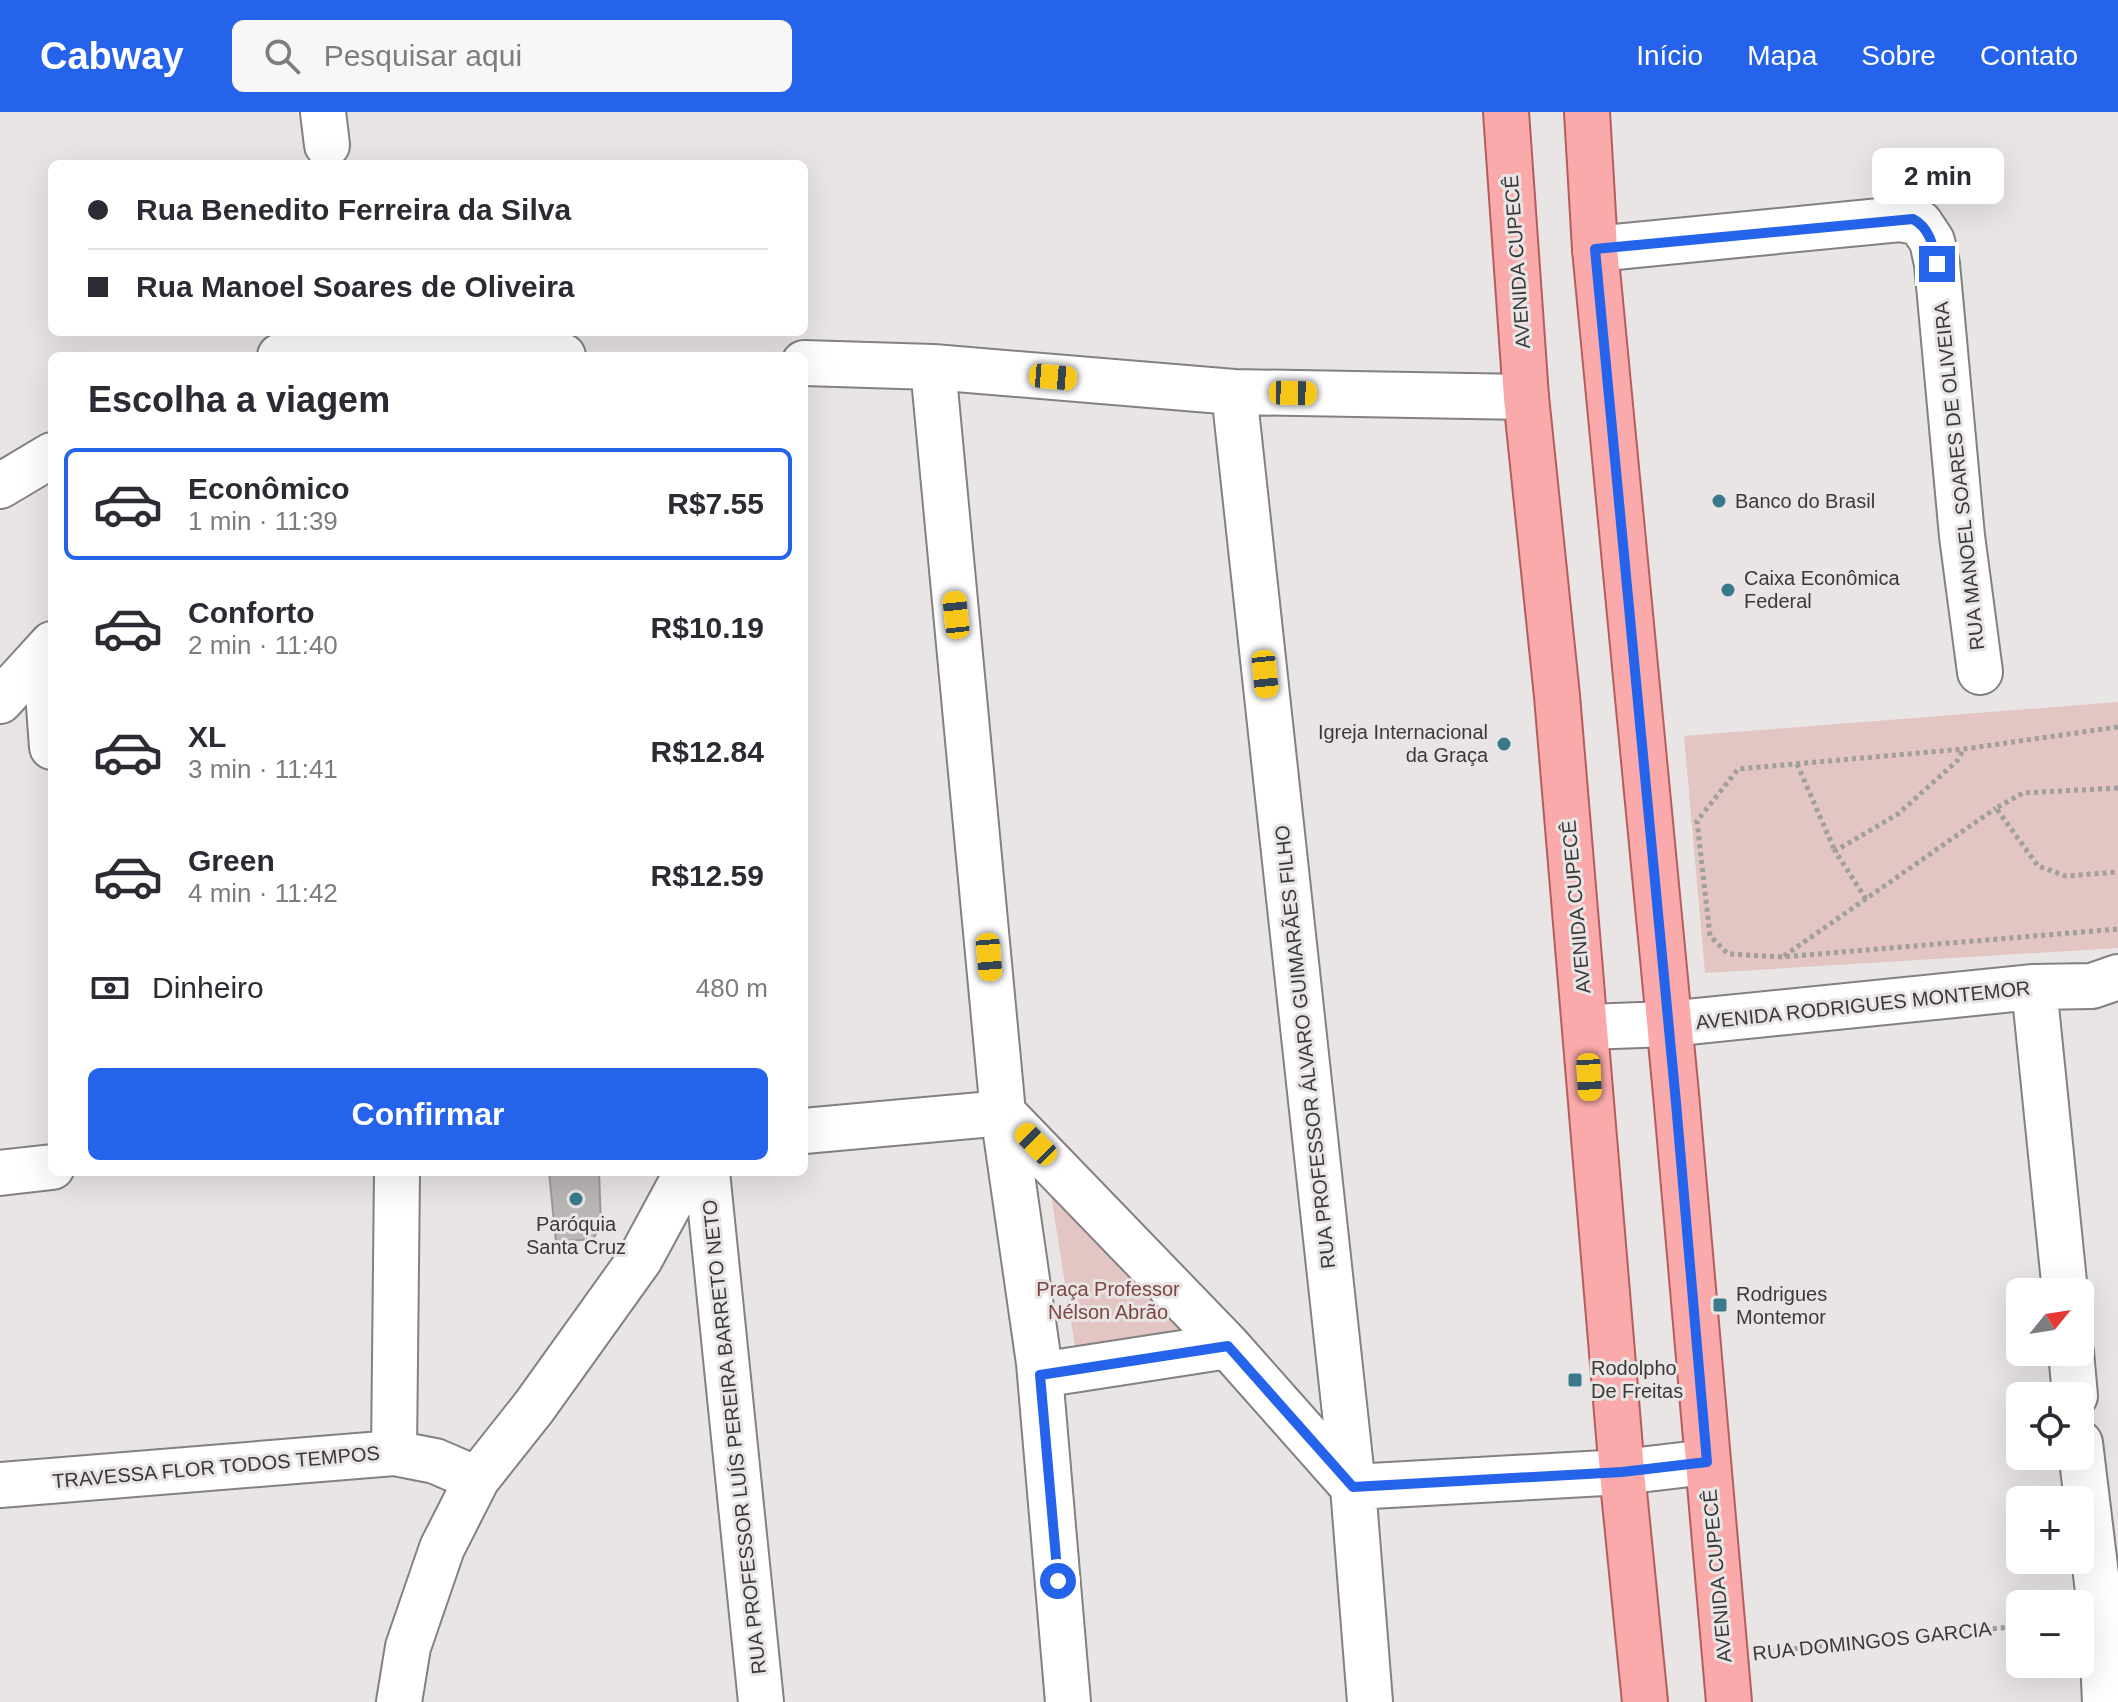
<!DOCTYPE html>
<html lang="pt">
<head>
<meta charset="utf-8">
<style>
	:root { --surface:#fff; --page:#f7f7f7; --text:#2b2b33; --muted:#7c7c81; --line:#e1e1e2; --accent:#2563eb }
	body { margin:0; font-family:Helvetica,sans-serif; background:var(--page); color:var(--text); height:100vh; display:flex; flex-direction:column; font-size:30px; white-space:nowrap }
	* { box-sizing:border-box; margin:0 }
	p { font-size:26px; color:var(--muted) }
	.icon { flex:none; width:44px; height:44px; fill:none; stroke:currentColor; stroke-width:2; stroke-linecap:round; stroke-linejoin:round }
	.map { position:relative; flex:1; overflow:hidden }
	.side { position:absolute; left:48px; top:240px; width:760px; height:824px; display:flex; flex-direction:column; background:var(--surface); border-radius:12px; box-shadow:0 8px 32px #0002 }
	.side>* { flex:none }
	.banner { position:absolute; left:48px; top:48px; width:760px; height:176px; border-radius:12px; box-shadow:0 8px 32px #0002; display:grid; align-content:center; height:176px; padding:0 40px; background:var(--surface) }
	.needle { width:52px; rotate:60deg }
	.controls { position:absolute; left:2006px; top:1166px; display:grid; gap:16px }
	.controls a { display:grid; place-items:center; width:88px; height:88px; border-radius:12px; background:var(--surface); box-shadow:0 8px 32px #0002; font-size:40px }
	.end { position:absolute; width:36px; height:36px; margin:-18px; border:10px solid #2563eb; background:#fff; box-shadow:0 0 0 4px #fff }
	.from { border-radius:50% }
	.bubble { position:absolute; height:56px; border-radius:12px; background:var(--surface); box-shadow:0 8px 32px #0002; font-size:26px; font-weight:800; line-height:56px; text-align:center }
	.car { position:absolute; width:24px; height:48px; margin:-24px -12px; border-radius:10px; box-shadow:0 0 6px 2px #0007; background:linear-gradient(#f5c518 24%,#345 0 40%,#f5c518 0 76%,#345 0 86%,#f5c518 0) }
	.banner b { display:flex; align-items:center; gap:28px; height:76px; font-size:30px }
	.banner b+b { border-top:2px solid var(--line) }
	.banner i { width:20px; height:20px; background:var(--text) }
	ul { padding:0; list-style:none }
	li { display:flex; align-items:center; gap:24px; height:112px; margin:0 16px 12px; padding:0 24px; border:4px solid transparent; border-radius:12px }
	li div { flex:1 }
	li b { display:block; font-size:30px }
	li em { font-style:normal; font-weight:800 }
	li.active { border-color:var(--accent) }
	li>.icon { width:72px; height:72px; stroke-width:1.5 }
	h2 { padding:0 40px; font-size:36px; line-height:96px }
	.pay { display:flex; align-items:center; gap:20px; height:88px; padding:0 40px; font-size:30px }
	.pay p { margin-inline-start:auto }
	.button { display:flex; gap:16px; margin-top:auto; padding:16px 40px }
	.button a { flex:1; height:92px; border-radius:12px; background:var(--accent); color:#fff; font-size:32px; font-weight:800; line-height:92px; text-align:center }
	header { display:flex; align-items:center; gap:48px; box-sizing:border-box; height:112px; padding:0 40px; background:var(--accent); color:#fff }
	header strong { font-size:38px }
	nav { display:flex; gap:44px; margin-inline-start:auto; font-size:28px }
	.search { width:560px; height:72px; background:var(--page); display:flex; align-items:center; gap:20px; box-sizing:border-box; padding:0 28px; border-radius:12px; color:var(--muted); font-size:30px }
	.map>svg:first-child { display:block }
</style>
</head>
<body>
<header>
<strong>Cabway</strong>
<div class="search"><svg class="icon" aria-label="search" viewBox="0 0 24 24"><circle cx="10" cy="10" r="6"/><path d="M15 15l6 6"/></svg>Pesquisar aqui</div>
<nav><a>Início</a><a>Mapa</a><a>Sobre</a><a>Contato</a></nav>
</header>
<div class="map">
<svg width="2118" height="1590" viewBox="0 0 2118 1590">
	<rect width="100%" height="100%" fill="#e9e5e5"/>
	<path fill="#e3c5c3" d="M2118,590V836L1705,861L1684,624Z
		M1048,1064L1188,1217L1075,1235Z"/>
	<path fill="#bab6b6" stroke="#9c9898" stroke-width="2" d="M549,1060H599L601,1113L593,1127L556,1130Z"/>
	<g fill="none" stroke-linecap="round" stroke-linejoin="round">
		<defs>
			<path id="minor" d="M323,0L327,33
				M1595,137L1900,107L1920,111L1932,129L1937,152L1962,424L1980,560
				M280,244L335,238L563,244
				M804,251L933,255L1234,280L1526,285
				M933,255L1003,1001L1039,1251L1068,1590
				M1234,280L1353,1375L1370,1590
				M0,374L52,343
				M45,540L52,635
				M0,589L52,532
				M2034,875L2065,1180
				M1587,915L1668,912L2034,875L2092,874L2118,865
				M804,1019L1003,1001L1228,1234L1353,1375L1622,1360L1707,1350
				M707,1060L761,1590
				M0,1061L52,1055
				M2071,1240L2075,1284
				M1040,1263L1228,1234
				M2080,1331L2101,1504L2105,1590
				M394,1341L397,1060
				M0,1373L394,1341L435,1349L477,1367
				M399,1590L408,1535L442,1436L477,1367L534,1295L640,1147L687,1060"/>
			<path id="major" d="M1506,0L1526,285L1557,584L1622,1360L1645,1590
				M1587,0L1595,137L1676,982L1729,1590"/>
		</defs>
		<use href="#minor" stroke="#838080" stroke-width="48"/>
		<use href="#major" stroke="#b55d5e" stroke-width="48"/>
		<path stroke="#a19e9e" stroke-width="5" stroke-dasharray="4 4" stroke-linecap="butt" d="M2118,615L1964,637L1738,657L1697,709L1710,824L1728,842L1782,845L2118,817
			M1797,652L1835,739
			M2118,676L2023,681L1996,696L2038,754L2066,764L2118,760
			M1866,787L1835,739L1898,702L1958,648L1963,638
			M1784,844L1996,696
			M1762,1540L2020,1514"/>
		<use href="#minor" stroke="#fff" stroke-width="44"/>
		<use href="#major" stroke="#faaaaa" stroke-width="44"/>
	</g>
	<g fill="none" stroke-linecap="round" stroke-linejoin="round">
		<path stroke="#2563eb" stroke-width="10" d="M1058,1469L1040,1263L1228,1234L1353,1375L1622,1360L1707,1350L1676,991L1595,137L1913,107C1930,116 1933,134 1937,152"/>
	</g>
	<g fill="#387a8b" stroke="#e9e5e5" stroke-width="3">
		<circle cx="1719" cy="389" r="8"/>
		<circle cx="1728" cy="478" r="8"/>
		<circle cx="1504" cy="632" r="8"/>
		<circle cx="576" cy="1087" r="8"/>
		<rect x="1712" y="1185" width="16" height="16" rx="4"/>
		<rect x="1567" y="1260" width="16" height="16" rx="4"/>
	</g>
	<g text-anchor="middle" stroke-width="6" stroke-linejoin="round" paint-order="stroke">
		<g font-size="20" fill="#3a3838" stroke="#e9e5e5">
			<text transform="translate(1517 150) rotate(-94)" y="7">AVENIDA CUPECÊ</text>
			<text transform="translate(1959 364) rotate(-96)" y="7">RUA MANOEL SOARES DE OLIVEIRA</text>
			<text transform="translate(1576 795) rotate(-95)" y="7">AVENIDA CUPECÊ</text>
			<text transform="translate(1863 893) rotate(-6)" y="7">AVENIDA RODRIGUES MONTEMOR</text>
			<text transform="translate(1305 935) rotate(-96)" y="7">RUA PROFESSOR ÁLVARO GUIMARÃES FILHO</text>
			<text transform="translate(734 1325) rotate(-96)" y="7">RUA PROFESSOR LUÍS PEREIRA BARRETO NETO</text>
			<text transform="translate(216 1355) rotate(-5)" y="7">TRAVESSA FLOR TODOS TEMPOS</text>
			<text transform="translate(1717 1464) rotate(-95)" y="7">AVENIDA CUPECÊ</text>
			<text transform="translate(1872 1529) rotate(-6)" y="7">RUA DOMINGOS GARCIA</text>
		</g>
		<g font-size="20" fill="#3a3838" stroke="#e9e5e5" text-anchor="start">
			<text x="1735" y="396">Banco do Brasil</text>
			<text x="1744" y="473">Caixa Econômica<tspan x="1744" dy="23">Federal</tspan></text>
			<text x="1488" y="627" text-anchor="end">Igreja Internacional<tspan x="1488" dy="23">da Graça</tspan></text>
			<text x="576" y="1119" text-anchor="middle">Paróquia<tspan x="576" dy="23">Santa Cruz</tspan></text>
			<text x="1736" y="1189">Rodrigues<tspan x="1736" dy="23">Montemor</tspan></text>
			<text x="1591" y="1263">Rodolpho<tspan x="1591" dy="23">De Freitas</tspan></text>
		</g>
		<g font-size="20" fill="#7d4544" stroke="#e9e5e5">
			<text x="1108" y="1184">Praça Professor<tspan x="1108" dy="23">Nélson Abrão</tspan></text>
		</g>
	</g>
</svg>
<div class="controls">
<a><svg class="needle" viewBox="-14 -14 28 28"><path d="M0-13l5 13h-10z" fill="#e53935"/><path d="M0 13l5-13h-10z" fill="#7c7c81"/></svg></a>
<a><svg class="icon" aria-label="locate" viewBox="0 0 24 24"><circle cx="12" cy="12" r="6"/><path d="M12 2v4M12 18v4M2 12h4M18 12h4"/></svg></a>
<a>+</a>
<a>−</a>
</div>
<i class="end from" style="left:1058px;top:1469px"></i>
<i class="end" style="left:1937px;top:152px"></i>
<div class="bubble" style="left:1872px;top:36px;width:132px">2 min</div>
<i class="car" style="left:1053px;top:265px;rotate:95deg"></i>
<i class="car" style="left:1293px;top:281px;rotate:91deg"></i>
<i class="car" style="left:956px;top:503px;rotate:354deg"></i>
<i class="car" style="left:1265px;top:562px;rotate:174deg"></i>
<i class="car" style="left:989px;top:845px;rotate:175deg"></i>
<i class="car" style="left:1589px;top:965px;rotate:177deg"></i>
<i class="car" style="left:1036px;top:1032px;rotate:315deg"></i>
<div class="banner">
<b><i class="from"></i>Rua Benedito Ferreira da Silva</b>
<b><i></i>Rua Manoel Soares de Oliveira</b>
</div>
<section class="side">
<h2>Escolha a viagem</h2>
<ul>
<li class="active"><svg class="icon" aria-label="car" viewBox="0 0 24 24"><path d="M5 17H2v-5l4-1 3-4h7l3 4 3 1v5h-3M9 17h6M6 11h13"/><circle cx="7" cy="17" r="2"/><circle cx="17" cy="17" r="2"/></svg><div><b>Econômico</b><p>1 min · 11:39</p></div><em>R$7.55</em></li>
<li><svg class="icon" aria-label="car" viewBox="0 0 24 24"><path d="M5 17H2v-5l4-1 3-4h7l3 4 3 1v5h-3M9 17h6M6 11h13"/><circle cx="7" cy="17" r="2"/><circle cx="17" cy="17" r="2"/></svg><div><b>Conforto</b><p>2 min · 11:40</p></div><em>R$10.19</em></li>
<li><svg class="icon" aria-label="car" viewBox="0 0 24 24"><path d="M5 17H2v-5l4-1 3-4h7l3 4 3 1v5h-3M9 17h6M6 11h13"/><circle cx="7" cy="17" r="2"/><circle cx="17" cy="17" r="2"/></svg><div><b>XL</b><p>3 min · 11:41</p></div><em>R$12.84</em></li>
<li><svg class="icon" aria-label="car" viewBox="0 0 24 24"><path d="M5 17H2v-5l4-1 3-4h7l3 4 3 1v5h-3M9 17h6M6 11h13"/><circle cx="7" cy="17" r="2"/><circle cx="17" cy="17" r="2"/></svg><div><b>Green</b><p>4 min · 11:42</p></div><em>R$12.59</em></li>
</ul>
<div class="pay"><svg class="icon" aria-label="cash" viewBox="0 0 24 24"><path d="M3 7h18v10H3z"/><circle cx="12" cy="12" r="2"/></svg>Dinheiro<p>480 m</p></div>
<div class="button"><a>Confirmar</a></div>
</section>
</div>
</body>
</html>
